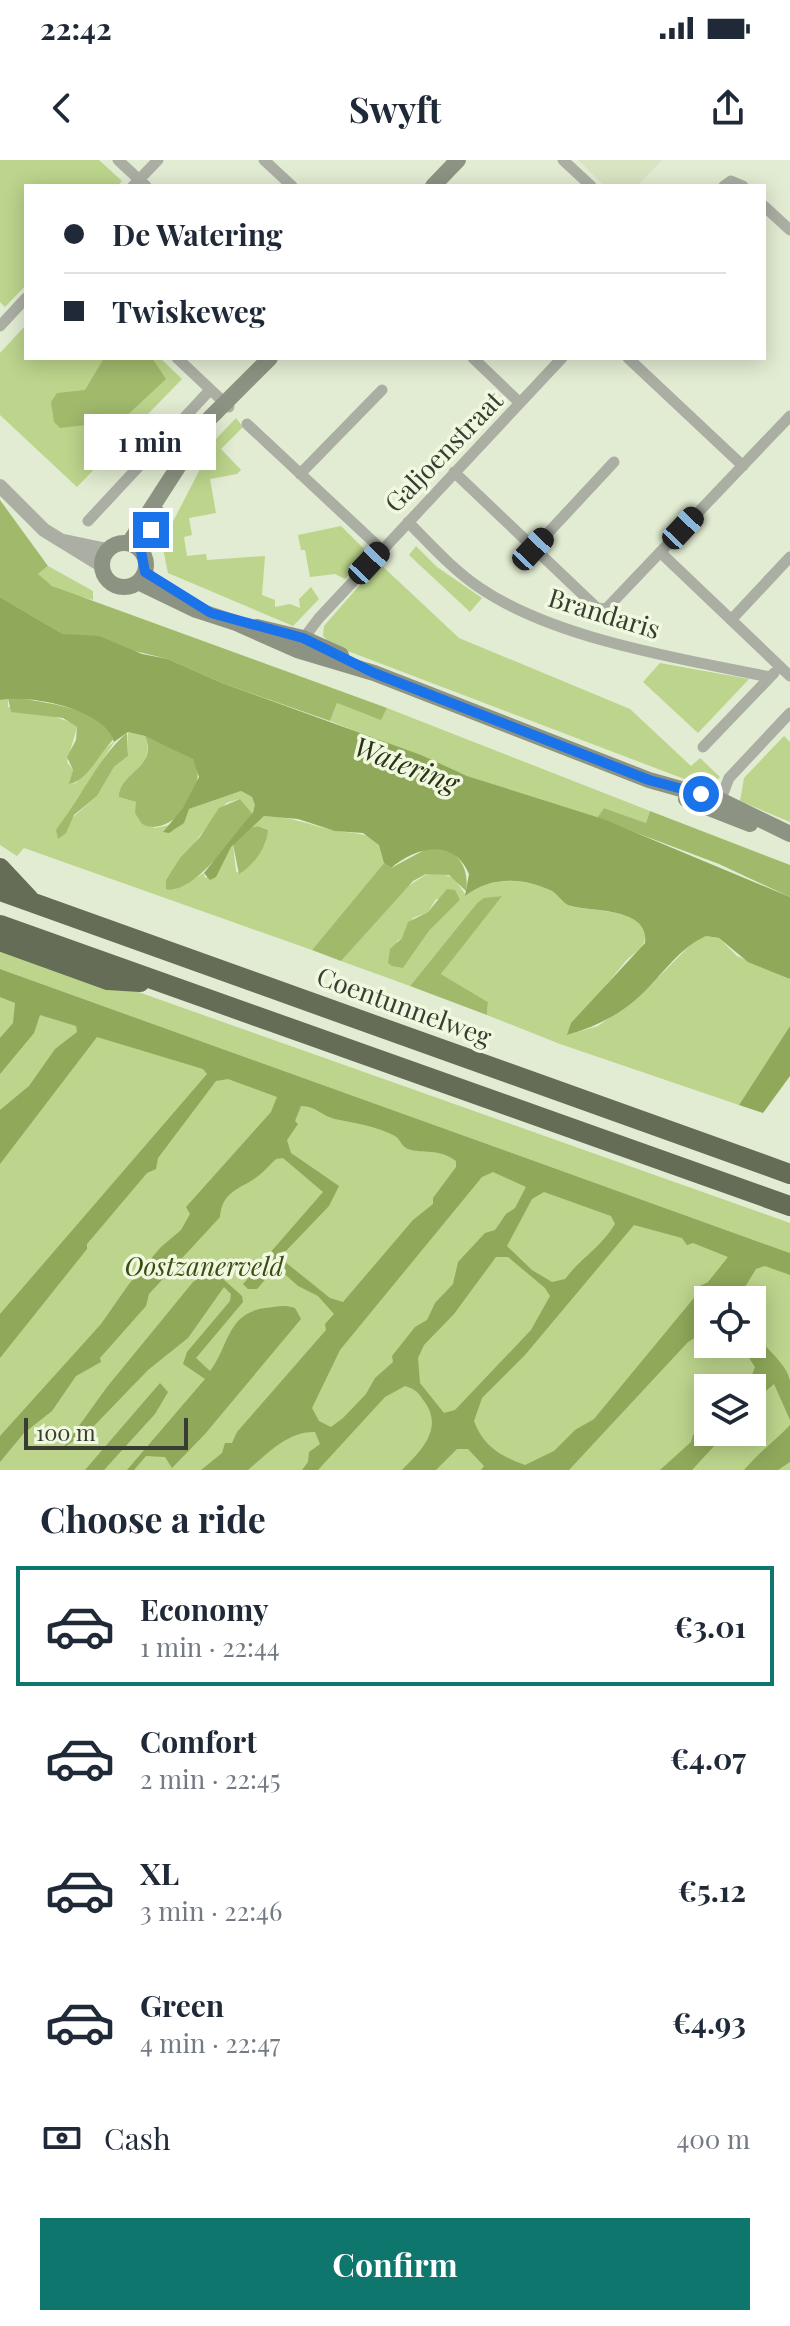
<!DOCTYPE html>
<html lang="en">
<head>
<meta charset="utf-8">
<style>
	:root { --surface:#fff; --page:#f2f2f3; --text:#1f2937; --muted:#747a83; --line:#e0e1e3; --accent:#0f766e }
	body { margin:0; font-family:"Playfair Display",serif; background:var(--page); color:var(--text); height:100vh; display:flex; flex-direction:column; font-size:30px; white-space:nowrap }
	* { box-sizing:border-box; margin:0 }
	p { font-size:26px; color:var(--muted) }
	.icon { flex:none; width:44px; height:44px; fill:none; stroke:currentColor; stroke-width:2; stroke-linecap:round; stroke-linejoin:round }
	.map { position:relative; height:1310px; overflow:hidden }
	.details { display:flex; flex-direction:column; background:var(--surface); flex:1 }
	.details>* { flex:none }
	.hud { position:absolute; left:24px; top:24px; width:742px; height:176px; border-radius:0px; box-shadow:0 4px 20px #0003; display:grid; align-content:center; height:176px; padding:0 40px; background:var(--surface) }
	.fabs { position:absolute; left:694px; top:1126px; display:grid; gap:16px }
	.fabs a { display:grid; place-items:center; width:72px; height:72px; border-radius:0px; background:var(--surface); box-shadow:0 4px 20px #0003; font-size:40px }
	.scale { position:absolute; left:24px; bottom:20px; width:164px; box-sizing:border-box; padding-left:8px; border:4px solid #383c32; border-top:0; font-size:22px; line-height:28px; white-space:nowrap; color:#383c32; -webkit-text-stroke:6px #f0f9df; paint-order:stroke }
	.end { position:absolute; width:36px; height:36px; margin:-18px; border:10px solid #1a73e8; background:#fff; box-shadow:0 0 0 4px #fff }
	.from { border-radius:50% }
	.bubble { position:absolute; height:56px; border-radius:0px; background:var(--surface); box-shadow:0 4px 20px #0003; font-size:26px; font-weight:700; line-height:56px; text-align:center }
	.car { position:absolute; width:24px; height:48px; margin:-24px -12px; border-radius:10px; box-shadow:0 0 6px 2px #0007; background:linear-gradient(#222 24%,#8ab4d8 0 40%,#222 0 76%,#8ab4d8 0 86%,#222 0) }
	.hud b { display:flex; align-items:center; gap:28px; height:76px; font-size:30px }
	.hud b+b { border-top:2px solid var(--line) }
	.hud i { width:20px; height:20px; background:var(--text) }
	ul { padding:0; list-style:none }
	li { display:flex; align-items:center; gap:24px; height:120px; margin:0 16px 12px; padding:0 24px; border:4px solid transparent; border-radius:0px }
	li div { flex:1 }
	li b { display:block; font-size:30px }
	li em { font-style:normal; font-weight:700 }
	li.current { border-color:var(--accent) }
	li>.icon { width:72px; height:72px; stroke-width:1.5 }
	h2 { padding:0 40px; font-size:36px; line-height:96px }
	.pay { display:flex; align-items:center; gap:20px; height:88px; padding:0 40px; font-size:30px }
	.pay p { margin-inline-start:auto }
	.cta { display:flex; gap:16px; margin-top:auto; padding:16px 40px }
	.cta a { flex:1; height:92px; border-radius:0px; background:var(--accent); color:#fff; font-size:32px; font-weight:700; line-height:92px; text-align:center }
	.status { display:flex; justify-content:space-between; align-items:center; height:56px; padding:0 40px; background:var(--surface); direction:ltr }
	.status svg { height:22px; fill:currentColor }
	header { display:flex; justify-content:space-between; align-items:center; height:104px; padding:0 40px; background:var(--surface); font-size:36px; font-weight:700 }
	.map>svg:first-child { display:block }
</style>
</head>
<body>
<div class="status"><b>22:42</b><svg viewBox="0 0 49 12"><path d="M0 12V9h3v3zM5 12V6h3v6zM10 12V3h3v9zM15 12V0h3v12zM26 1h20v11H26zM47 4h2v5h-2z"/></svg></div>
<header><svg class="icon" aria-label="back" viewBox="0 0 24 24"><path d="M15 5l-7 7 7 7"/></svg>Swyft<svg class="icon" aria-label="share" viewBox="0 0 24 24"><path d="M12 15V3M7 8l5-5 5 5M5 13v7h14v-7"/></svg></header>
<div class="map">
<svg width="790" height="1310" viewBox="0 0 790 1310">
	<rect width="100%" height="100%" fill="#e2ecd2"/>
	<path fill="#d8e4c2" d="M578,0H662L637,26H605Z"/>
	<path fill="#bcd48c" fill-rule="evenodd" d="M0,0H99L122,21L118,26H26V125L5,147L0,142Z
		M26,165V198H160L182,219L77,327L0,255V193Z
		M236,258L243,267L221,289L241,310L237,314L210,319L216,353L189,358L192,375L184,377L187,396L206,394L207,400L265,396L262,435L275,440V447L290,444L300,448L299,439L311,427L319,439L293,466L168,413L162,383L215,280Z
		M341,366L369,394L345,419L335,414L310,417L305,390H301L298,375Z
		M416,386L437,407L482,438L470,452L409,395Z
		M379,403L459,478L630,549L691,606L700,598L720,617L708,628L332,485L323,476L324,466Z
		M48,406L93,431V440C73,435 51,430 38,414Z
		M660,503L749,519L698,573L643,522Z
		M8,538V547C25,551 68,557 77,567L67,602L73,610L70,624L76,623L104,589L115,581L69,652L71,659L97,636L114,607L128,596V572L145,576C155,600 133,619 119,637L136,642L142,664L155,668L170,665L164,671L176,669L189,649L241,631L252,637L256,645L252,653L240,639L226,643C206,669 185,693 166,720L174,730L204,713L205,718L220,709L222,698L233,684L236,712L241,713L265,684L268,670L259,666L249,668L264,656C290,656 309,665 333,670C354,675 387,670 384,703L312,790L24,688L17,696L0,685V540Z
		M337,543L381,559L387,548L650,651L646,663L604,648L597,658L589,656L467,616L330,561Z
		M784,576L790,582V662L740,641L744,618Z
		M440,713L454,718L465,734C492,717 526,717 554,732C560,735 566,745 573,747C589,751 650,749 645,779C644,788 631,795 625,802C605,826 587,850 567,875L598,866L642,834L694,781L706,776L719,778L737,796L790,819V866L739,945L560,884L487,855L488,842L441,814L500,736L477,743L410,826L341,801L402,730L427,714ZM436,739L460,740L429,771L403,808L397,781L402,778L413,758L428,752Z
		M0,783L790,1063V1093L0,809Z
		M0,818L790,1104V1310H0ZM708,1140H752V1184H708ZM708,1228H752V1272H708Z"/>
	<path fill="#a0b96b" d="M104,198H152L166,219L106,275L86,265L60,268L54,262L51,242L57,233L85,230Z
		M0,340L48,406L38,414L52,426L387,548L381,560L337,543L330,561L222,523L168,499L63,474L0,437Z
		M12,537C39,542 108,548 113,580C100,592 87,622 69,624L73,610L67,597L76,580L77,567L63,558L11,552L8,538Z
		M127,573L128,596L114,607L97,636L74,655L66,673L58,679L56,670L60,664C81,637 101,594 127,573Z
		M145,576C159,582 180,587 191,597C214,620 173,681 142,664L135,653L136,642L119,637C119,612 159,608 145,576Z
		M240,639L252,653C238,674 192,736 166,729V720L180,698L200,677L219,648Z
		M604,648L646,663L650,651L790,705V737L719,704L597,658Z
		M258,666L268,670C267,687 254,705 239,714L233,684L249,668Z
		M430,687C456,687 470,706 466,731L449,715L426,714L413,721L341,801L312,790L384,703L391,708Z
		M447,729L455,730L460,740L429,771L403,808L392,806L388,803L390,789L402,778L408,762L428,752Z
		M502,736L441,814L488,842L487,855L410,826L477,743L484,738Z"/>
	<path fill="#8fa85a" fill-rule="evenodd" d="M0,437L63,474L99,476L142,494L168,499L222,523L421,595L467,616L603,659L790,737V819L748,802L719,778L706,776C679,788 663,814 642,834C620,855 595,867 567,875L571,863L645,783C650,747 592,752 571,746C563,744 559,735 552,731C524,717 490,716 465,736L469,714C453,677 416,687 391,708L384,703L379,685L363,673L335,671L298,659L264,656L231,687L216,717L210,720L204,713L253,652L255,645L252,637L241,631L189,649L184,663L169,673L163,672L183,648L199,617L193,599L145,576L128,572L114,582C106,549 29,534 0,540Z
		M0,809L790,1093V1115L765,1106L756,1109L737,1140H708V1170L688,1182L569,1310H481L484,1306L468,1289H457L436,1310H402C422,1290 444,1268 424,1241C418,1232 415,1229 405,1226L385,1237L318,1310H302L308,1302L309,1292L320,1284L315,1272C288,1271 267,1294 248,1310H201L222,1293L225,1283H232L237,1272L326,1170L325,1164L334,1154L318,1136L298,1126L279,1109L270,1114L257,1129H248L243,1124L323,1032L283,998L276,999C270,1004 264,1012 257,1017C240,1029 222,1031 220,1057L149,1134L146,1146L100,1198L101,1202L76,1216L52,1251L24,1273L0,1302V1276L101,1164L129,1124L161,1087L181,1070L190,1054L186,1047L271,952L277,937L228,919L216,921L158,998L156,1009L147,1013L87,1084V1089L0,1198V1154L207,914L203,909L97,877L0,1004V950L29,926L55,889L77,872L76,866L40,855L34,873L0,914V878L13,863L15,843L0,837ZM301,946C316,946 322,956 335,959C355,963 376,966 395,976C401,980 401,986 408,989C423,994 439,988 456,1001V1007L433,1038V1044L413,1060L343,1142L330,1138L284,1101L283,1094L329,1046L339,1026L291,993L287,980L298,964L295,961ZM493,1012L526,1027L515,1048L506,1054L495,1070L485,1073L458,1102L453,1124L435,1143L427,1160L415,1167L392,1196L393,1202L375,1218L366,1234L343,1258L331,1267L319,1261L312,1248L340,1190L482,1017ZM544,1032L611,1056L615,1064C602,1086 580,1099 565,1119L552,1122L532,1110L507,1086L532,1039ZM634,1065L682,1078L687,1085L693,1083L728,1097L708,1122L698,1127V1133L594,1259L575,1270L554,1291L525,1305C500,1296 483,1286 474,1261L482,1238L525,1195ZM496,1097H508L545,1128L550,1136L531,1170L455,1250L444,1253L420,1223L418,1198L424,1185L454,1154Z
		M790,866V916L763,953L739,945Z
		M212,1109L242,1136L243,1142L196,1198L210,1211C229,1186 227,1153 265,1148C278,1147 282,1144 295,1148L301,1159L205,1274L172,1308L165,1297L146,1296L134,1310H127L205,1219L183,1204L187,1192L230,1141L231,1134L224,1127L188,1178L148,1210L92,1268L63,1288L107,1227L193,1122Z
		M752,1169C762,1187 786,1201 790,1221C790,1233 790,1248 790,1260L774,1224L752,1243V1228H747L755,1207L740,1184H752Z
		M160,1223L168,1232L155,1254L104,1310H85Z
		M790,1265V1302L778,1310H744C759,1292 775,1281 790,1265Z
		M708,1267V1272H727L692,1310H660L691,1282L693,1275Z"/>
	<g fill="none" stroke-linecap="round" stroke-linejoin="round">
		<path stroke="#aaaea3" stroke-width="11" d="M118,0L146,26
			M264,0L292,26
			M563,0L591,26
			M133,26L158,0
			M724,26L731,21L743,26
			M764,46L790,70
			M0,166L26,138
			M177,198L229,247
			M473,198L520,243
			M628,198L743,306
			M247,264L381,389
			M454,312L597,448L606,449L790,256
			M300,314L382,230
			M88,361L210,230
			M408,362C430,384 453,410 480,428C555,479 681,499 770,517
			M533,389L614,302
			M660,392L790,516
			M731,460L790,397
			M300,483L319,458L562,198
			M703,587L774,513
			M719,644L729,618L790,553"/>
		<path stroke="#aaaea3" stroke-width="14" d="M0,326L44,370L101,405
			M64,381L107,390"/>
		<path stroke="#8d9382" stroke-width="16" d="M433,26L458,0
			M102 405a22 22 0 1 1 44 0a22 22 0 1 1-44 0Z
			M129,383L209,259L270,198
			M141,391L156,351
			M138,422L196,450L236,463L297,490L374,513L649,620L720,640L790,674
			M257,467L303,478L341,495
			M686,639L750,664"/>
		<path stroke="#656d56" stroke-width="20" d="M0,708L29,739
			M0,731L790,1014
			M0,765L790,1046
			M0,781L108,820L140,822"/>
	</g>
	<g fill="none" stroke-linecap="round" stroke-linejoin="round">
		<path stroke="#1a73e8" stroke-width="10" d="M151,370L141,391L145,412L211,453L303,478L374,513L649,620L701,634"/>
	</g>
	<g text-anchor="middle" stroke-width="7" stroke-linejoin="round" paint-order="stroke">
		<g font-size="26" fill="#383c32" stroke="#f0f9df">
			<text transform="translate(444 292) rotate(-46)" y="9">Galjoenstraat</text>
			<text transform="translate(604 454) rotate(17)" y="9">Brandaris</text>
			<text transform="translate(404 847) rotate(20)" y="9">Coentunnelweg</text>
		</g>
		<g font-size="26" font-style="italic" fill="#3c4c13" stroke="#f0f9df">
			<text x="204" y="1116">Oostzanerveld</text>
		</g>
		<g font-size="28" font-style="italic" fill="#2a3413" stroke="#f0f9df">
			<text transform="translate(406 605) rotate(21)" y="10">Watering</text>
		</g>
	</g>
</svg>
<div class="fabs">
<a><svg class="icon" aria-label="locate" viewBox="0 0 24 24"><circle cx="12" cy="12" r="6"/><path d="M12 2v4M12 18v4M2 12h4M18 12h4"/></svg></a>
<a><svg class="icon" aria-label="layers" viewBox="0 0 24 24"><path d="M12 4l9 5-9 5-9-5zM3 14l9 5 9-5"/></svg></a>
</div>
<div class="scale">100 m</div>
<i class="end from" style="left:701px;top:634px"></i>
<i class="end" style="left:151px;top:370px"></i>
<div class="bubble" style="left:84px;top:254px;width:132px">1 min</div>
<i class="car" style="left:683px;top:368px;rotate:43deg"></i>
<i class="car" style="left:533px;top:389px;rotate:43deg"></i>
<i class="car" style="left:369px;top:403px;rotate:43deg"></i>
<div class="hud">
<b><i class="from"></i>De Watering</b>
<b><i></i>Twiskeweg</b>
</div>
</div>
<section class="details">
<h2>Choose a ride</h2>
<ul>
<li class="current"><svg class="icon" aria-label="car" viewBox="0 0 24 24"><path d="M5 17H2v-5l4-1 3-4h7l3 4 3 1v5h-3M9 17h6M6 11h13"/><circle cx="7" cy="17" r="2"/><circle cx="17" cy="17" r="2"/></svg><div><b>Economy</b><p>1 min · 22:44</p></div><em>€3.01</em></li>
<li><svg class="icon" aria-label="car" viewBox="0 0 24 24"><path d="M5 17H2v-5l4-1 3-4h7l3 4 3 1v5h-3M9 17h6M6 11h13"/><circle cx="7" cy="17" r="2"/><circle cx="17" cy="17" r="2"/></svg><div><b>Comfort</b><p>2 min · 22:45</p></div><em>€4.07</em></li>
<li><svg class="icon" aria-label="car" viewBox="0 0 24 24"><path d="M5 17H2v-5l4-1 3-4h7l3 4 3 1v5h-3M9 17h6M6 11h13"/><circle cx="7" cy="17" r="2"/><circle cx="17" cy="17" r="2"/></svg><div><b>XL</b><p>3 min · 22:46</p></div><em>€5.12</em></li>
<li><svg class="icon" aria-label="car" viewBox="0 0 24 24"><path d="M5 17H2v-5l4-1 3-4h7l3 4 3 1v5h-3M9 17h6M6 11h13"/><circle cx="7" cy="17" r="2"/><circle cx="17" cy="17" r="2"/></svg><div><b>Green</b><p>4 min · 22:47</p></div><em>€4.93</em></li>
</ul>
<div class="pay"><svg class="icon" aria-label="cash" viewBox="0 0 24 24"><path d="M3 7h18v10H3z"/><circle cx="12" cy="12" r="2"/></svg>Cash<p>400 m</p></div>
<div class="cta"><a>Confirm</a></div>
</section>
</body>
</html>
